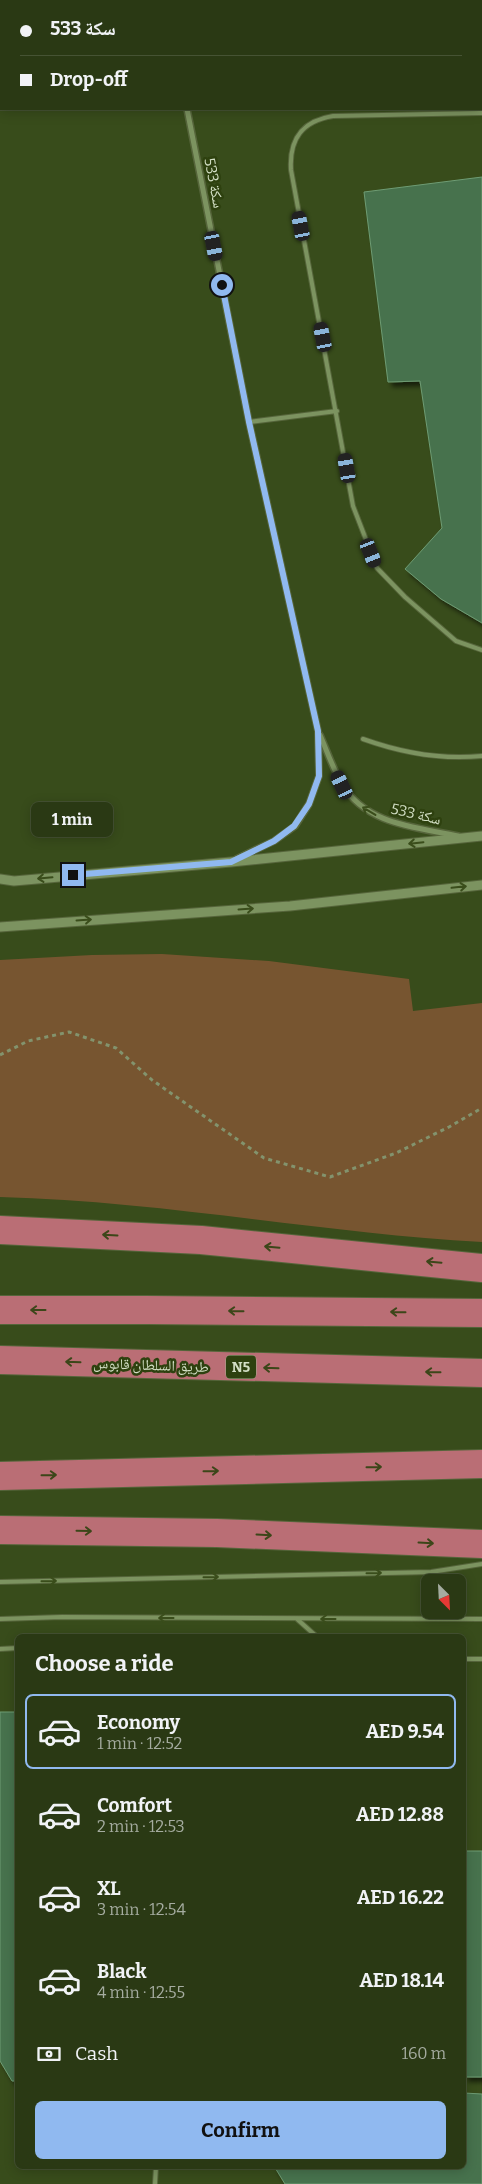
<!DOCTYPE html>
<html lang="en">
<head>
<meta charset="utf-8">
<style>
	:root { --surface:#2a3914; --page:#364422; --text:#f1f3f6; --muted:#a5aca0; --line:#465334; --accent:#90b9f0 }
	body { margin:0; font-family:Bitter,"Noto Naskh Arabic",serif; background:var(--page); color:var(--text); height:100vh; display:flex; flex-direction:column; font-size:19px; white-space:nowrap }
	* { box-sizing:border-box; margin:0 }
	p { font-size:16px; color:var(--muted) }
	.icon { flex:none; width:28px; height:28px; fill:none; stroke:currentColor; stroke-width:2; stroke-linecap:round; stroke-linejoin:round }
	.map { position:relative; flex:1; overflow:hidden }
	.details { position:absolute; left:15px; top:1634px; width:451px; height:535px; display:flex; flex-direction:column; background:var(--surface); border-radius:8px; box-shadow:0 2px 12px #0003,0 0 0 1px var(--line) }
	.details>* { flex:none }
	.top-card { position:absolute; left:0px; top:0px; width:482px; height:110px; box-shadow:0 2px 12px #0003,0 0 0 1px var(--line); display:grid; align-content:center; height:110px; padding:0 20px; background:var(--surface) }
	.needle { width:32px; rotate:156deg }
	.buttons { position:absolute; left:421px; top:1574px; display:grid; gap:10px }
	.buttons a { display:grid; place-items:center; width:45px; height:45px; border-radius:8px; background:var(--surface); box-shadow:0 2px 12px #0003,0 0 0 1px var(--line); font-size:25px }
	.end { position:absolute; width:22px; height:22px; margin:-11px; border:6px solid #90b9f0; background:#111; box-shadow:0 0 0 2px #111 }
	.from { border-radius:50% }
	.bubble { position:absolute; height:35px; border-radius:8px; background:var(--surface); box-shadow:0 2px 12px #0003,0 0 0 1px var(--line); font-size:16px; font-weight:700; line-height:35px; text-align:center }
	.car { position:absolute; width:15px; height:30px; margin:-15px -8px; border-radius:6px; box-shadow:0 0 4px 1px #0007; background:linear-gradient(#222 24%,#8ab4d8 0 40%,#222 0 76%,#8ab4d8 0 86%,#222 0) }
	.top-card b { display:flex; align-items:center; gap:18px; height:48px; font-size:19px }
	.top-card b+b { border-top:1px solid var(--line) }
	.top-card i { width:12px; height:12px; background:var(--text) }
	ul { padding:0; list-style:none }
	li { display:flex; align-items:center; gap:15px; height:75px; margin:0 10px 8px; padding:0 10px; border:2px solid transparent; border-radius:8px }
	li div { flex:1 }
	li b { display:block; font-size:19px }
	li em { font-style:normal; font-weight:700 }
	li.active { border-color:var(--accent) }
	li>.icon { width:45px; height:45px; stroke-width:1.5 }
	h2 { padding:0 20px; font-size:22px; line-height:60px }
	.pay { display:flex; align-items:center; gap:12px; height:55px; padding:0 20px; font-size:19px }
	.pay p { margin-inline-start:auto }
	.action { display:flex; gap:10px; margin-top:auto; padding:10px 20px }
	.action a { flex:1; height:58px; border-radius:8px; background:var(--accent); color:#111; font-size:20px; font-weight:700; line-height:58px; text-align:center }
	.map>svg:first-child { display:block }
</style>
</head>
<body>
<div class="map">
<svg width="482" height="2184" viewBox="0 0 482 2184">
	<defs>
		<filter id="shadow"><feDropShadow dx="4.5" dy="4.5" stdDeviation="2.5" flood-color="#0009"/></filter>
	</defs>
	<rect width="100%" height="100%" fill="#384c1b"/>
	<path fill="#775530" d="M162,954L269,961L409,979L413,1011L482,1003V1242C321,1233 161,1201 0,1197V960L92,955Z"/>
	<path fill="#47724d" stroke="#6e9c74" filter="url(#shadow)" d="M482,177V623L441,599L405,569L442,528L420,381L388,382L364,192Z
		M0,1712H18V2081H12L0,2061Z
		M464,1851H482V2077H464Z
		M464,2093L482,2094V2184H285L274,2166H464Z"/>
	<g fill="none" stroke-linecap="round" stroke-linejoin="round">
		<defs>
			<path id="service" d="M482,113L333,116C302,121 289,139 291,170L353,506L377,568L405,597L456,641L482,650
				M249,422L337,411
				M363,739C402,753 441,760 482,756
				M0,1582L431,1572L482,1564
				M0,1619L62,1617L482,1619
				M297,1619L316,1636
				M0,1649L18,1648
				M464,1659H482
				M155,2184L156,2166"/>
			<path id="minor" d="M174,0V1
				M187,109L249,422L318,731L319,776L309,804L295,826L274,841L236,859
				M320,735C327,751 333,769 342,784C366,825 416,827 458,836"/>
			<path id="tertiary" d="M0,879L14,881L231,862L482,836
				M0,927L290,906L482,885"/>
			<path id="trunk" d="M0,1230L201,1240L482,1268
				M0,1310H148L482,1313
				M0,1360L482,1373
				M0,1476L482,1464
				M0,1530L217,1533L482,1544"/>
		</defs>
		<use href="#service" stroke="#56653b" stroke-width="6"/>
		<use href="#minor" stroke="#56653b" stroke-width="8"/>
		<use href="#tertiary" stroke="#56653b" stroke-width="11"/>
		<use href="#trunk" stroke="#56653b" stroke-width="30"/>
		<path stroke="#83936d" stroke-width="3" stroke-dasharray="4 4" stroke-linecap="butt" d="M0,1055L28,1041L69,1032L116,1048L152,1080L264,1158L330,1177L396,1153L449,1127L482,1108"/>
		<use href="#service" stroke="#7c9360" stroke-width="4"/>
		<use href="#minor" stroke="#7c9360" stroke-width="5"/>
		<use href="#tertiary" stroke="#7c9360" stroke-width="9"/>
		<use href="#trunk" stroke="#ba6e75" stroke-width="28"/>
	</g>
	<defs><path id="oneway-shaft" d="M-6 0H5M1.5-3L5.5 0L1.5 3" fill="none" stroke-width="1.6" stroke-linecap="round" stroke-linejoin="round" transform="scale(1.25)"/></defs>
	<g stroke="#3a4d1b">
		<use href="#oneway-shaft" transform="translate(369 811) rotate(-149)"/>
		<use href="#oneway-shaft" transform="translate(416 843) rotate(174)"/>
		<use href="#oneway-shaft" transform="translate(45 878) rotate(175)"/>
		<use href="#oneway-shaft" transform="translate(459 887) rotate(-6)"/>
		<use href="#oneway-shaft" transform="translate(246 909) rotate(-4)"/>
		<use href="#oneway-shaft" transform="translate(84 920) rotate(-4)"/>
		<use href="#oneway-shaft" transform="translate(374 1573) rotate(-1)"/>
		<use href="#oneway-shaft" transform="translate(211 1577) rotate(-1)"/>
		<use href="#oneway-shaft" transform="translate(49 1581) rotate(-1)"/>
		<use href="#oneway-shaft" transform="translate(166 1618) rotate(-180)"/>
		<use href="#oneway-shaft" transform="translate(328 1619) rotate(-180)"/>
	</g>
	<g stroke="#3c4619">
		<use href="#oneway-shaft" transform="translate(110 1235) rotate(-177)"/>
		<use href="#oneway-shaft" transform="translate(272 1247) rotate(-175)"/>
		<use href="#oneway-shaft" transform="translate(434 1262) rotate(-175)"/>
		<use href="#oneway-shaft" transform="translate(38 1310) rotate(180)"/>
		<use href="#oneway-shaft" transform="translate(236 1311) rotate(-179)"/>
		<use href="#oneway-shaft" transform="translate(398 1312) rotate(-179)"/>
		<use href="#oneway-shaft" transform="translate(73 1362) rotate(-178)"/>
		<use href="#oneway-shaft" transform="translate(271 1368) rotate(-178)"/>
		<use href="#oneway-shaft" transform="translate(433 1372) rotate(-179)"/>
		<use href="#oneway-shaft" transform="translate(374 1467) rotate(-1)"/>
		<use href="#oneway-shaft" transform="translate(211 1471) rotate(-1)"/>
		<use href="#oneway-shaft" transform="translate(49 1475) rotate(-1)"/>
		<use href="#oneway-shaft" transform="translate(84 1531) rotate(1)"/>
		<use href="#oneway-shaft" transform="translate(264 1535) rotate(3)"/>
		<use href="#oneway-shaft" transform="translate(426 1543) rotate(3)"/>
	</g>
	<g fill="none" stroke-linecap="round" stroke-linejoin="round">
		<path stroke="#90b9f0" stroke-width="6" d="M73,875L231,862L274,841L294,826L309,804L319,776L318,731L249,422L222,285"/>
	</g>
	<g text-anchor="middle" stroke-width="5" stroke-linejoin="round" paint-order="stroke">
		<rect fill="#2e410f" stroke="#a2b08e" stroke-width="1" x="226" y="1355.5" width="30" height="23" rx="4"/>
		<g font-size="14" font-weight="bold" fill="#d3dfc5">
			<text x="241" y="1372">N5</text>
		</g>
		<g font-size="15" fill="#d3dfc5" stroke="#2e410f">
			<text transform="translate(214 183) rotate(79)" y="5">سكة 533</text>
			<text transform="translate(416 814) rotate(13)" y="5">سكة 533</text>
			<text transform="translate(151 1365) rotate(2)" y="5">طريق السلطان قابوس</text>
		</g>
	</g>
</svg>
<div class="buttons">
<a><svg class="needle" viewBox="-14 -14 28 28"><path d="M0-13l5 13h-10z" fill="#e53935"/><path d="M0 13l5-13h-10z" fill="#a5aca0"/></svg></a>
</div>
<i class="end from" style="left:222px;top:285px"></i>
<i class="end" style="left:73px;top:875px"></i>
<div class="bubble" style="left:31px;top:802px;width:82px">1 min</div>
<i class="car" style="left:301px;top:226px;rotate:349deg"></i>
<i class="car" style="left:214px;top:246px;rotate:169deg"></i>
<i class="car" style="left:323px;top:337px;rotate:349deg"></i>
<i class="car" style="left:347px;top:468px;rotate:350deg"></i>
<i class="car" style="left:371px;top:553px;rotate:158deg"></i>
<i class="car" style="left:342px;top:785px;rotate:335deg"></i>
<div class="top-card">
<b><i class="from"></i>سكة 533</b>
<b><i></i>Drop-off</b>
</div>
<section class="details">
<h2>Choose a ride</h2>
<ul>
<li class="active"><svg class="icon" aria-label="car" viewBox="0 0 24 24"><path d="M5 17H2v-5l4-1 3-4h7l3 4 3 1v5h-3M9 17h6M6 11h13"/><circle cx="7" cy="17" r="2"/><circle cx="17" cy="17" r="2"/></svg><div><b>Economy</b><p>1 min · 12:52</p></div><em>AED 9.54</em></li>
<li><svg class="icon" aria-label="car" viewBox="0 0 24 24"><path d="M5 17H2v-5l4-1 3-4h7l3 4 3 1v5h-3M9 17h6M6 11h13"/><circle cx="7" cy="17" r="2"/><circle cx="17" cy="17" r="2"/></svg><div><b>Comfort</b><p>2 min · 12:53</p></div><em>AED 12.88</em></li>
<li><svg class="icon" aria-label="car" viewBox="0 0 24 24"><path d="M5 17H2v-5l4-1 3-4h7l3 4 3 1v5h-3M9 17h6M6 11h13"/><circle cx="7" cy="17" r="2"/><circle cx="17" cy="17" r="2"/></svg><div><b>XL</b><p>3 min · 12:54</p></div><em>AED 16.22</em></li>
<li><svg class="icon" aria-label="car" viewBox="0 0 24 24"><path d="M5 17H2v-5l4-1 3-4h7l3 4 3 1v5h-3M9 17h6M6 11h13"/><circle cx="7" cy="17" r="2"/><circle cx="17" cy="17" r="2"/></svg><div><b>Black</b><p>4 min · 12:55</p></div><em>AED 18.14</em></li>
</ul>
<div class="pay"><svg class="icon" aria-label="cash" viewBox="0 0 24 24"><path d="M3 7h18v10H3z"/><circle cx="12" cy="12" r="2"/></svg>Cash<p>160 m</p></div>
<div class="action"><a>Confirm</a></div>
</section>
</div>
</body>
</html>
